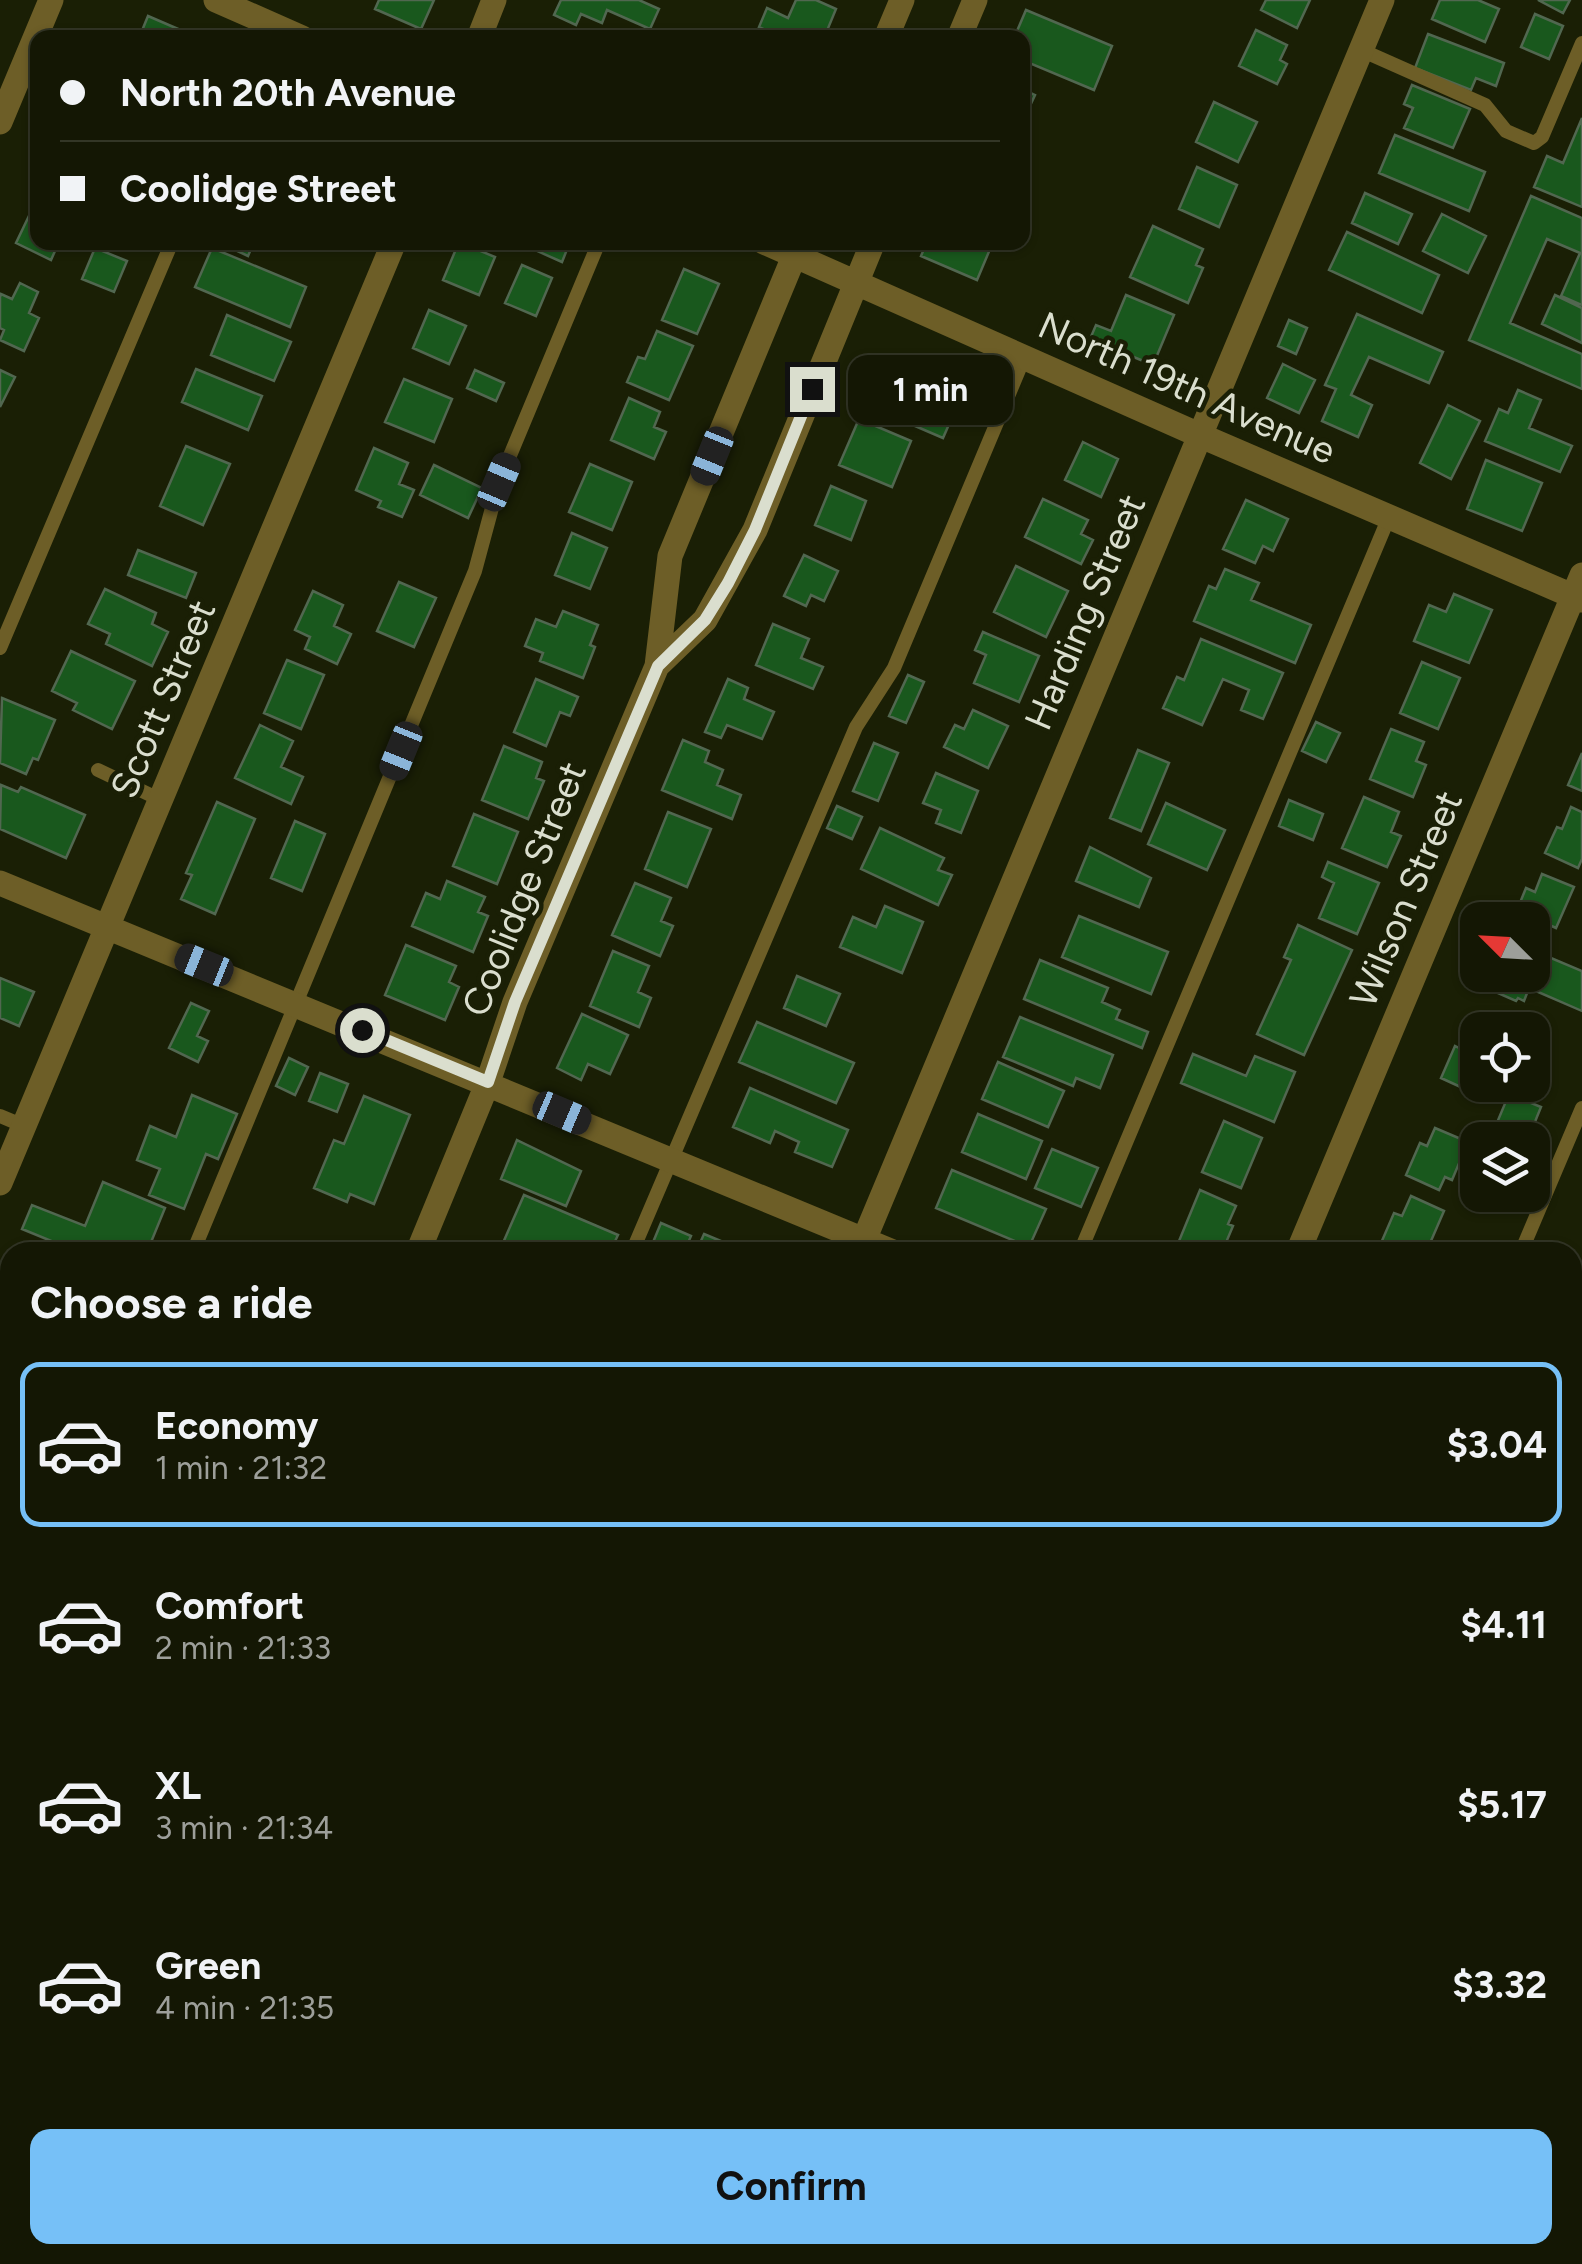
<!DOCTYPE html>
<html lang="en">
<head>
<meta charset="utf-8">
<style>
	:root { --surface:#141704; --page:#212413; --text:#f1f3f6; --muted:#9d9f9a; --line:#333626; --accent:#76c0f7 }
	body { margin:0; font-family:Figtree,sans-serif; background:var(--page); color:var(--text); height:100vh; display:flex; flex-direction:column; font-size:38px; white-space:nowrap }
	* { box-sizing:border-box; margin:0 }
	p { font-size:32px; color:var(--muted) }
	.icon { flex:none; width:55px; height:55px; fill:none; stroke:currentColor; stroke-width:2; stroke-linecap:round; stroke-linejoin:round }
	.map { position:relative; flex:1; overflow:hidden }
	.drawer { position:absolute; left:0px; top:1242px; width:1582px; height:1022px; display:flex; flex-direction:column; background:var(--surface); border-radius:30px 30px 0 0; box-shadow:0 2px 8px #0004,0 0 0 2px var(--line) }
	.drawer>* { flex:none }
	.guide { position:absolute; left:30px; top:30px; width:1000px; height:220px; border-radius:20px; box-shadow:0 2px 8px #0004,0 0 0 2px var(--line); display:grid; align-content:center; height:220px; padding:0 30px; background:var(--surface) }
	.needle { width:65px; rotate:294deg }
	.buttons { position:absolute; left:1460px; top:902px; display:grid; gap:20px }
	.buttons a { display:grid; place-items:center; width:90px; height:90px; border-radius:20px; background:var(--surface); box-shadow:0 2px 8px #0004,0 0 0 2px var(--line); font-size:50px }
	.end { position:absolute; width:45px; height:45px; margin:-22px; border:12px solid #dadece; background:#111; box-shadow:0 0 0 5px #111 }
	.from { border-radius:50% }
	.bubble { position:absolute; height:70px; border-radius:20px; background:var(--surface); box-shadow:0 2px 8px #0004,0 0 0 2px var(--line); font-size:32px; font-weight:700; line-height:70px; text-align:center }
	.car { position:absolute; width:30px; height:60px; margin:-30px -15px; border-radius:12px; box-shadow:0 0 8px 2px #0007; background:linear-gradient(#222 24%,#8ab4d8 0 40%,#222 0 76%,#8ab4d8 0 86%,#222 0) }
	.guide b { display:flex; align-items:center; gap:35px; height:95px; font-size:38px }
	.guide b+b { border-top:2px solid var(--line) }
	.guide i { width:25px; height:25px; background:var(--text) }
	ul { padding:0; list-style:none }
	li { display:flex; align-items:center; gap:30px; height:165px; margin:0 20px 15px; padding:0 10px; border:5px solid transparent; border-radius:20px }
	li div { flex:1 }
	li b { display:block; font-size:38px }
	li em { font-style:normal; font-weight:700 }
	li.selected { border-color:var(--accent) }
	li>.icon { width:90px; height:90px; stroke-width:1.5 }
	h2 { padding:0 30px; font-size:45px; line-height:120px }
	.primary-button { display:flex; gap:20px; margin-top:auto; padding:20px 30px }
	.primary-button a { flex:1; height:115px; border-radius:20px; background:var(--accent); color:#111; font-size:40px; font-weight:700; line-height:115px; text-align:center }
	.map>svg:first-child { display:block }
</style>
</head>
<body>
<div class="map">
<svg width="1582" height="2264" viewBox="0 0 1582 2264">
	<rect width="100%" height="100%" fill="#1a1f05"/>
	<path fill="#19581d" stroke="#516750" stroke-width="2.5" d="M379,0H434L421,29L375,9Z
		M561,0H639L659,9L650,29L607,10L602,23L581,14L576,25L554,15Z
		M796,0H816L836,9L824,38H783L759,27L767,8L788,18Z
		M1266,0H1310L1297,28L1261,10Z
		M1440,0H1478L1499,9L1485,42L1432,19Z
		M1538,0H1570L1563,13Z
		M1026,10L1112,46L1094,90L1022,60V38H1014Z
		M1535,14L1563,26L1549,59L1521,47Z
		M148,16L199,38H139Z
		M1256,30L1287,45L1280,60L1287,64L1277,84L1239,66Z
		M1428,34L1504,63L1496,86L1476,78L1471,90L1415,68Z
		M1412,85L1470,109L1453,148L1404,128L1413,108L1404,104Z
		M1022,89L1035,95L1022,123Z
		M1214,102L1257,122L1238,162L1196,142Z
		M1582,118V207L1534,187L1547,156L1563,163Z
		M1395,135L1485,172L1469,211L1379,173Z
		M1197,167L1237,185L1219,227L1179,209Z
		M1365,193L1412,214L1398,244L1352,223Z
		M1531,196L1582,218V305L1561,296L1580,253L1547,239L1510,323L1582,354V389L1469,340Z
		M38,197V242H59L51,260L16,243Z
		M1442,214L1486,236L1468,273L1423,251Z
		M1153,226L1203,249L1196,265L1203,268L1188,303L1130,277Z
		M1347,232L1439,275L1422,313L1329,270Z
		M218,242H254L248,256Z
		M459,242L495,257L479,295L443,280Z
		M528,242H570L562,262L526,246Z
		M927,242H993L977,280L921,256Z
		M95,248L127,261L114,292L82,279Z
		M212,248L306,287L290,327L195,287Z
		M522,265L552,278L536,316L505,303Z
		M684,269L719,284L697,334L662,320Z
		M20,283L38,292L29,313L39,318L24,351L0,340L4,330L0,328V297L1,294L12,299Z
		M1126,295L1174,315L1153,365L1090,339L1096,325L1111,331Z
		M1555,295L1582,308V343L1542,324Z
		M429,310L466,326L449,364L413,348Z
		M1357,314L1443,352L1429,383L1369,357L1351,395L1372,405L1358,437L1322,421L1336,389L1325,385Z
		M227,315L291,342L274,381L211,355Z
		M1289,320L1307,328L1296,354L1278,346Z
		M657,331L693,346L669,400L627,382L638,357L645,359Z
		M884,357L924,375L918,388L957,406L943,438L864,404Z
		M1283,364L1315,380L1299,413L1267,398Z
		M196,369L262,396L248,430L182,402Z
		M0,370L15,377L0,407Z
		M475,370L504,383L496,401L467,388Z
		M404,379L452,399L434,442L385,422Z
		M1518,390L1541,400L1529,428L1572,446L1560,472L1485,441L1499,409L1508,413Z
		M629,398L660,412L654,427L666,432L654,459L611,440Z
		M1448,405L1480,421L1451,479L1420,463Z
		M859,419L911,441L892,487L839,465Z
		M1083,442L1118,459L1101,497L1065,480Z
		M186,446L230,464L203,525L160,506Z
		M374,448L408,463L399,484L414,490L402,517L378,507L381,501L356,490Z
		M1486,460L1542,483L1522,531L1467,509Z
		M590,464L632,482L612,530L569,512Z
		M434,465L482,488L468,518L420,495Z
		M831,486L866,501L851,540L815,525Z
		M1043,499L1088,520L1081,534L1093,540L1081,564L1025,537Z
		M1246,500L1288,519L1273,551L1263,546L1255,563L1223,549Z
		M572,533L607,548L590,589L555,575Z
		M138,550L196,573L186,598L128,575Z
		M804,555L838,571L824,601L811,595L806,606L784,596Z
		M1016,566L1068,591L1046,637L994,612Z
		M1225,569L1259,583L1251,600L1311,625L1295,663L1194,621L1209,586L1216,589Z
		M399,582L436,598L414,647L377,631Z
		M105,589L156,613L152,624L168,632L152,666L106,644L110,634L88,624Z
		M313,591L343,605L334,626L351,634L337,664L305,649L310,637L295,630Z
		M1454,594L1492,610L1469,663L1414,641L1429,605L1446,612Z
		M563,611L598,625L590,645L595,647L583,678L540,661L543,653L525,646L536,619L556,627Z
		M773,624L809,639L801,658L823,667L813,689L756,665Z
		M983,632L1039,656L1019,702L974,683L986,655L975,650Z
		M1201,639L1283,673L1263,719L1241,710L1249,690L1223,679L1202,725L1163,708L1177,677L1184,680Z
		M71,651L135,681L112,729L73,710L77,703L52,691Z
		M287,660L324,675L301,729L264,713Z
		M1422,662L1460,678L1438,729L1400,713Z
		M908,675L924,682L906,723L889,716Z
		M536,679L578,697L570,716L560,712L546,746L514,732Z
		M728,679L748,688L744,699L774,712L762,739L727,725L721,738L705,732Z
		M2,698L55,720L38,760L33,758L26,774L0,763Z
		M973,710L1008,726L988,768L944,747L955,725L964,729Z
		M1316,722L1340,733L1326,762L1302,751Z
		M260,725L293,741L281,767L303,777L291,804L235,778Z
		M1391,729L1424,742L1416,761L1426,765L1413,797L1370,779Z
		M683,740L709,751L705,762L723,770L717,785L741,795L732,819L662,790Z
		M874,743L898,753L878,801L853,791Z
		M504,746L542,762L536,778L544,781L528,819L482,800Z
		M1138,750L1169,763L1141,831L1110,818Z
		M1582,753V791L1568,785Z
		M936,773L978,791L961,833L936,823L941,810L923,803Z
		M1,785L18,792L21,787L85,815L66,858L0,829Z
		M1364,797L1399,812L1391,832L1401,836L1387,867L1342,848Z
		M1289,800L1323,814L1313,840L1279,826Z
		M217,802L255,819L215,914L181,899L192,875L186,873Z
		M1166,803L1225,830L1207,870L1148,844Z
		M837,806L862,817L852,839L827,828Z
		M1571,807L1582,812V859L1578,868L1545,853L1557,827L1562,829Z
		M668,812L711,829L687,887L645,869Z
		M474,814L518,832L497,884L453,866Z
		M295,821L325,834L302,891L271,878Z
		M880,828L944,858L938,870L952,875L938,905L861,869Z
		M1090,847L1151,878L1139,907L1076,881Z
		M1328,862L1379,883L1357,934L1319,918L1334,883L1322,877Z
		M1542,874L1574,887L1556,928L1536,919L1532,927V920H1513L1526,888L1535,892Z
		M447,881L485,897L478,912L488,916L473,952L412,926L426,893L440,899Z
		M635,883L671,898L661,921L673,926L660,956L612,935Z
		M885,906L923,922L902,973L840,947L853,917L876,927Z
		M1079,916L1168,952L1151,994L1062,957Z
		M1298,925L1352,950L1304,1055L1257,1034L1291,960L1284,957Z
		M406,945L456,966L449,982L459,987L445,1020L385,995Z
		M1532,950L1582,971V1011L1529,988L1524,1001L1518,998L1516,1001L1482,986L1487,975H1532Z
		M613,951L649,966L638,992L651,998L639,1027L590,1006Z
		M1040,960L1108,988L1102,1002L1120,1010L1116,1019L1148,1032L1142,1048L1024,999Z
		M797,976L840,994L826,1026L784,1008Z
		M0,978L34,992L19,1026L0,1018Z
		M191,1003L209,1011L197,1036L208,1041L198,1062L169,1048Z
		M582,1014L628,1035L610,1074L588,1064L581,1080L557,1068Z
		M1020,1017L1113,1055L1100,1088L1076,1078L1073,1086L1003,1057Z
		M757,1022L854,1063L836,1103L739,1062Z
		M1471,1031L1478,1034V1085H1488L1486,1090L1479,1088L1476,1094L1441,1078L1455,1046L1463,1050Z
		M1193,1054L1246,1076L1255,1056L1295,1072L1274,1122L1181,1083Z
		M289,1058L308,1067L295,1095L276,1086Z
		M998,1062L1064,1091L1048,1127L982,1099Z
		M320,1073L348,1084L337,1112L309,1101Z
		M750,1088L848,1130L832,1167L795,1152L799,1142L775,1131L770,1143L733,1127Z
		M1509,1094L1541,1107L1528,1139L1496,1125Z
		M192,1095L237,1114L218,1159L206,1154L184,1209L149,1195L160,1169L137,1160L150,1126L176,1137Z
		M364,1096L410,1115L374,1204L350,1194L347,1202L314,1188L334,1140L344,1144Z
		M978,1114L1042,1141L1026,1179L962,1152Z
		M1224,1121L1262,1138L1241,1188L1202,1172Z
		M1435,1128L1468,1142L1452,1180L1445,1177L1439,1190L1406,1175L1420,1143L1427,1146Z
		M517,1140L581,1171L566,1206L501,1179Z
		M1052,1149L1098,1168L1081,1207L1035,1188Z
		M952,1170L1046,1209L1029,1247L936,1208Z
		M103,1182L165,1208L147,1252H78L22,1229L32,1205L85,1226Z
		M1200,1190L1236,1206L1228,1224L1233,1226L1222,1252H1206L1179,1241Z
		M524,1195L618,1235L610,1252H499Z
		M1411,1196L1444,1211L1427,1250L1420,1247L1417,1252H1402L1381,1243L1394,1213L1402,1216Z
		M661,1223L691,1236L684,1252H649Z
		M704,1234L728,1244L725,1252H696Z
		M10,1256V1457L0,1453V1279Z
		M1579,1360H1582V1395L1572,1391V1373Z
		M1572,1431L1582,1435V1477L1572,1473Z
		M0,1460L10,1464V1514L0,1509Z
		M8,1999L10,2094L0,2117V2018Z
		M1582,2049V2102L1572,2098V2072Z
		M70,2255H115L111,2264H67Z
		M277,2255H302L299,2264H274Z
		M496,2255H533L530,2264H493Z
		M591,2255H636L657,2264H587Z"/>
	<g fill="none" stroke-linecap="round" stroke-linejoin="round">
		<path stroke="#6d5e27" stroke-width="14" d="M1361,50L1485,105L1506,131L1534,143L1542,137L1582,43
			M0,648L172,242
			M98,770L161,800
			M0,1116L24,1126
			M193,1252L475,571L499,482L599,242
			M632,1252L856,727L894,668L1024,358
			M1080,1252L1389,517
			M1521,1252L1582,1108
			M1572,1667L1582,1671
			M0,1709L10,1685
			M1572,1971L1582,1948
			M1572,2155L1582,2159
			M0,2173L10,2177
			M1572,2249L1582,2253
			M204,2255L226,2264"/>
		<path stroke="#6d5e27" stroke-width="25" d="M216,0L302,38
			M479,38L494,0
			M886,38L902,0
			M959,38L975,0
			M0,122L51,0
			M764,242L1199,435L1582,600
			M657,666L705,620L755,530L873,242
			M0,883L893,1252
			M0,1183L394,242
			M418,1252L488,1082L515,1002L657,666L670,556L800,242
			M859,1252L1382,0
			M1298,1252L1582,575
			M1572,1530L1582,1534
			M0,2238L10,2214
			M433,2264L437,2255"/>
		<path stroke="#9b8420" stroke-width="25" d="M1572,1650L1582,1627
			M1313,2264L1317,2255"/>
		<path stroke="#c0a108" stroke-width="25" d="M0,1728L10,1732
			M0,1932L10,1936
			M802,2255L824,2264
			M1279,2255L1300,2264"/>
		<defs>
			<path id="rail" d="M0,1827L10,1832
				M0,1849L10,1853
				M992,2255L1014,2264
				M1039,2255L1061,2264"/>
		</defs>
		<use href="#rail" stroke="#909581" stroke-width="11"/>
		<use href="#rail" stroke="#1a1f05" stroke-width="8" stroke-dasharray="22" stroke-linecap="butt"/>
	</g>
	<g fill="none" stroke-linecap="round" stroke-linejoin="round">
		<path stroke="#dadece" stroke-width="12" d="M362,1030L488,1082L515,1002L658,666L705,620L728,583L755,530L812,389"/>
	</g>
	<g text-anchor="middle" stroke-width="9" stroke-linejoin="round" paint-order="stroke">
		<g font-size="38" fill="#dadece" stroke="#1a1f05">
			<text transform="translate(1187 388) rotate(24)" y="13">North 19th Avenue</text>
			<text transform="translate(1085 612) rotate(-67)" y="13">Harding Street</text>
			<text transform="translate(163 699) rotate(-67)" y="13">Scott Street</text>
			<text transform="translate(524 889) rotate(-68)" y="13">Coolidge Street</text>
			<text transform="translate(1406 899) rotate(-67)" y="13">Wilson Street</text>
		</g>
	</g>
</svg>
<div class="buttons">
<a><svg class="needle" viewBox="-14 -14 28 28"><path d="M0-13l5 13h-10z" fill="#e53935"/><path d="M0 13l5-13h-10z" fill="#9d9f9a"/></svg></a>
<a><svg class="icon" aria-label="locate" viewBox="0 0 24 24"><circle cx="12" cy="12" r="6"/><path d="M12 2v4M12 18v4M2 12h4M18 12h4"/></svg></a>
<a><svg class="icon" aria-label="layers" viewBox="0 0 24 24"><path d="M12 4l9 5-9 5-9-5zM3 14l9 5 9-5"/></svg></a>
</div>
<i class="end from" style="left:362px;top:1030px"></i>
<i class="end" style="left:812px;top:389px"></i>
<div class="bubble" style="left:848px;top:355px;width:165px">1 min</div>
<i class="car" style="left:712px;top:456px;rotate:202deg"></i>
<i class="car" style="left:499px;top:482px;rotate:23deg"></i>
<i class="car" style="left:401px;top:751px;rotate:202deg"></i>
<i class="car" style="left:204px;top:965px;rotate:292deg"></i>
<i class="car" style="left:562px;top:1113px;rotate:113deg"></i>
<div class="guide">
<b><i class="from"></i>North 20th Avenue</b>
<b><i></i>Coolidge Street</b>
</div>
<section class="drawer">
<h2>Choose a ride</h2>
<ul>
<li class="selected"><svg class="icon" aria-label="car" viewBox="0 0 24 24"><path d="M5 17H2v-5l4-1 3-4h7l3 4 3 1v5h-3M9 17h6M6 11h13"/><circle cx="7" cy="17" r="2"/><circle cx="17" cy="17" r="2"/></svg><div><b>Economy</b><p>1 min · 21:32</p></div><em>$3.04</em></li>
<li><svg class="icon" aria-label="car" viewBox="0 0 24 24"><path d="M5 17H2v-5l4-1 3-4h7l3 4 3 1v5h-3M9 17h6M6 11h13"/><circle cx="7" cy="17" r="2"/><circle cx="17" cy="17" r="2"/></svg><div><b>Comfort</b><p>2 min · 21:33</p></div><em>$4.11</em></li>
<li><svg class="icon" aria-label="car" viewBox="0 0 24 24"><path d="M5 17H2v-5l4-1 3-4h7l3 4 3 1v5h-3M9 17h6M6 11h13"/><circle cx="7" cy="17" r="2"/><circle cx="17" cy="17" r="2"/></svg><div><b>XL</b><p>3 min · 21:34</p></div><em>$5.17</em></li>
<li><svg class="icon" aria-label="car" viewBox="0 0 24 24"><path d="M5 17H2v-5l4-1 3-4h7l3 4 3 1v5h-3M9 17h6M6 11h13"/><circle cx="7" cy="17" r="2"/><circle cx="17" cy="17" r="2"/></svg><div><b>Green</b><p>4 min · 21:35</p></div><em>$3.32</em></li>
</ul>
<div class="primary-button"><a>Confirm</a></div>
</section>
</div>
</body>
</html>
